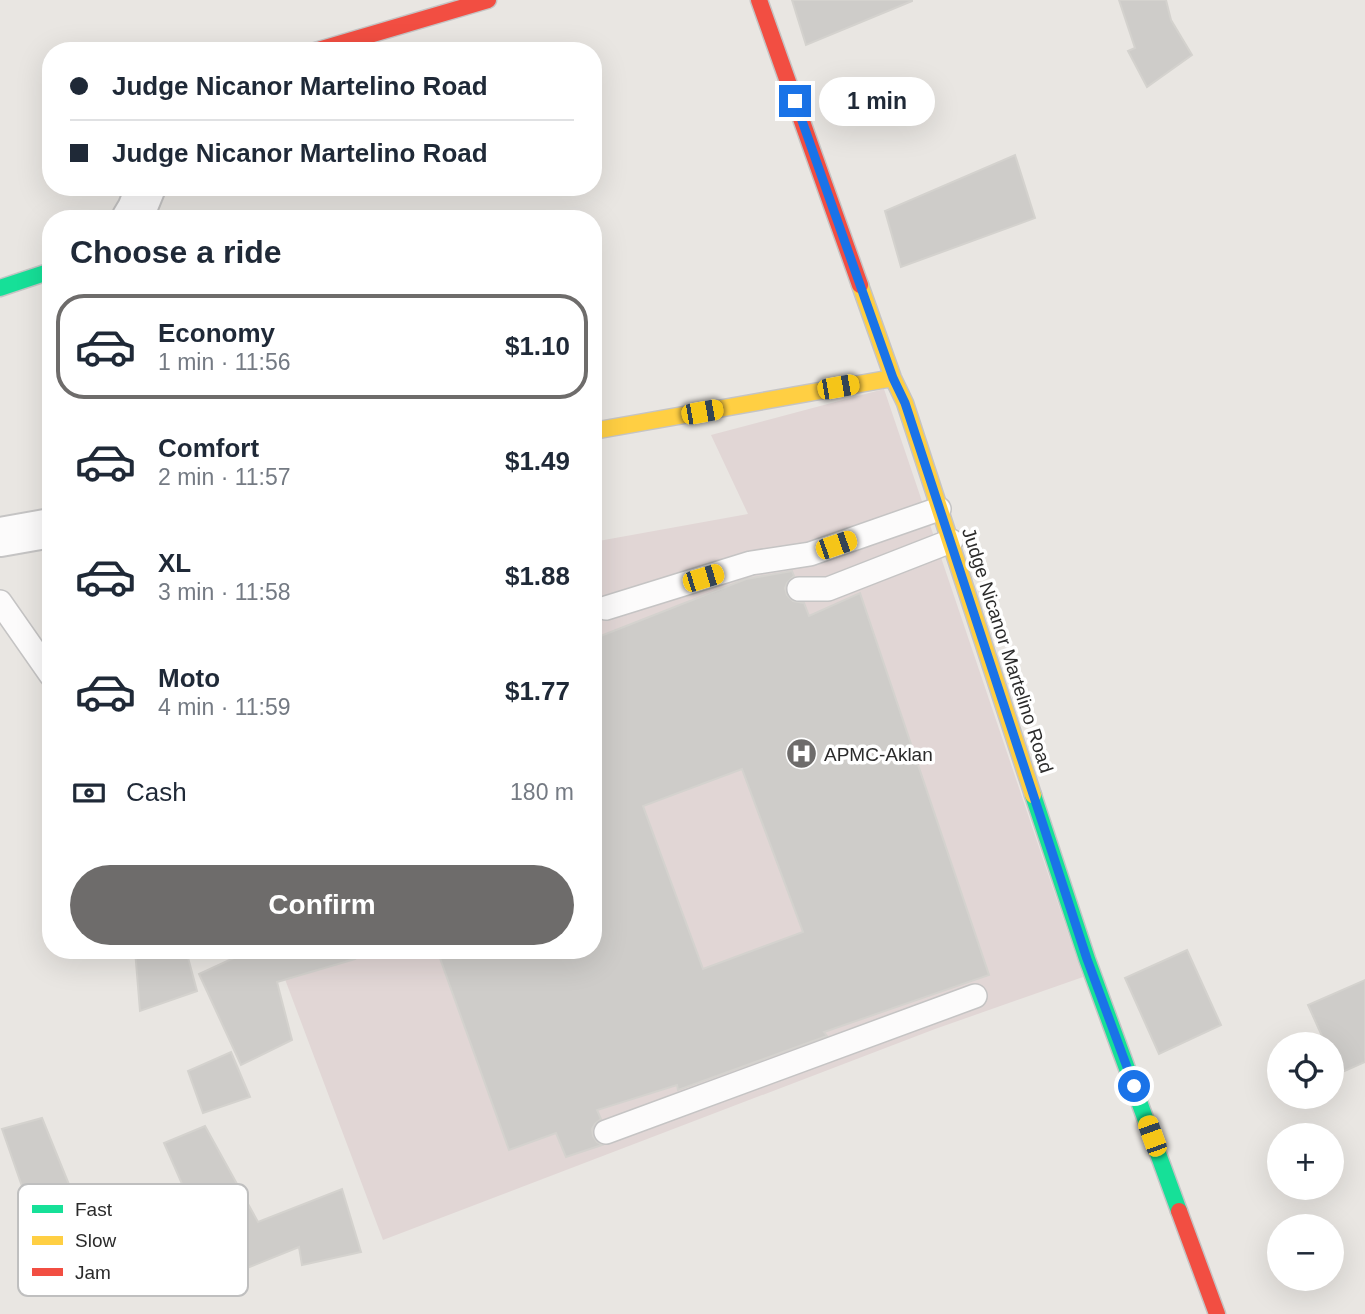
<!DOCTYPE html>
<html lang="en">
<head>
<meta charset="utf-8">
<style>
	:root { --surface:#fff; --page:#f2f2f3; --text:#1f2937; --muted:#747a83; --line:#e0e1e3; --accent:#6e6c6b }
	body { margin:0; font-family:Helvetica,sans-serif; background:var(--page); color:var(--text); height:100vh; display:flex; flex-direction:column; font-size:26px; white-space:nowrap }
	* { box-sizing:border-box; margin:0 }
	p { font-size:23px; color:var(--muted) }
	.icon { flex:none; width:38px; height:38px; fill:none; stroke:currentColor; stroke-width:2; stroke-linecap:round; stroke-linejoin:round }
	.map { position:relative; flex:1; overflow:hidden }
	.panel { position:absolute; left:42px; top:210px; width:560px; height:749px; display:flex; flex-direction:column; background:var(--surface); border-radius:28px; box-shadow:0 7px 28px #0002 }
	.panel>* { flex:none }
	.top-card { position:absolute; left:42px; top:42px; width:560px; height:154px; border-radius:28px; box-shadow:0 7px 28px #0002; display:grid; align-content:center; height:154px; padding:0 28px; background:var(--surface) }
	.controls { position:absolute; left:1267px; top:1032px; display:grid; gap:14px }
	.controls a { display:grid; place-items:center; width:77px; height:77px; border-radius:50%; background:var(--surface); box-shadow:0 7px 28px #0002; font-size:35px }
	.end { position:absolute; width:32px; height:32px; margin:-16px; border:9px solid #1a73e8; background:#fff; box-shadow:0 0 0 4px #fff }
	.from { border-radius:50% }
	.bubble { position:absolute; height:49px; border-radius:24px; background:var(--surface); box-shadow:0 7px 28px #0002; font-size:23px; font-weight:700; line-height:49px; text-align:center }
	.car { position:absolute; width:21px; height:42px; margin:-21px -10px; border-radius:9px; box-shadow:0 0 5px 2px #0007; background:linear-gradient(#f5c518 24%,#345 0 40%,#f5c518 0 76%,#345 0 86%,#f5c518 0) }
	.top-card b { display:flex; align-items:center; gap:24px; height:66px; font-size:26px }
	.top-card b+b { border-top:2px solid var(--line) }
	.top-card i { width:18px; height:18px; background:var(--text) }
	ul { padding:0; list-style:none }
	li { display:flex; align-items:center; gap:21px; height:105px; margin:0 14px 10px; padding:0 14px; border:4px solid transparent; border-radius:28px }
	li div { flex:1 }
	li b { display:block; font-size:26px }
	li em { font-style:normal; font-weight:700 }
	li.selected { border-color:var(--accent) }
	li>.icon { width:63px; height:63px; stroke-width:1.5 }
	h2 { padding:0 28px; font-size:32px; line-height:84px }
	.pay { display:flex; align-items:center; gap:18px; height:77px; padding:0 28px; font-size:26px }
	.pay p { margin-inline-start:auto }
	.cta { display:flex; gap:14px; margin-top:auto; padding:14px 28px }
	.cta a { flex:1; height:80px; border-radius:42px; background:var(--accent); color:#fff; font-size:28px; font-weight:700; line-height:80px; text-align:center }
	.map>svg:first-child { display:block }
</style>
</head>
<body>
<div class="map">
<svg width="1365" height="1314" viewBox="0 0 1365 1314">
	<rect width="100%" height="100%" fill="#e9e6e2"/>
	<path fill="#e1d6d5" d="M884,389L1083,977L935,1029L383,1240L274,950H593V542L748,514L711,435Z"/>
	<path fill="#ceccc9" stroke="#d4d2ce" stroke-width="2" fill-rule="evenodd" d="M792,0H912V1L806,45Z
		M1119,0H1166L1171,20L1192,55L1147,87L1128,51L1135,48Z
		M1015,155L1035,218L901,267L885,211Z
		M792,571L794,576L787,583L785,588L787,595L793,601L804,603L809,616L860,593L989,975L824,1032L827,1036L678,1090L677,1085L597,1110L601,1119L595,1124L592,1129L593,1136L597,1142L602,1145L566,1157L556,1133L509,1150L437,950H593V639L746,579ZM742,769L803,932L703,969L643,806Z
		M135,950H186L197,991L140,1011Z
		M251,950H353L355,959L277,982L292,1040L241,1065L199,974Z
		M1187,950L1221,1025L1159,1054L1125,978Z
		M1365,980V1062L1338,1074L1332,1059V1045H1326L1308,1005Z
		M231,1052L250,1097L203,1113L188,1071Z
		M42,1118L70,1187L24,1192L2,1129Z
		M205,1126L258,1222L342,1189L361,1252L302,1265L299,1247L220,1279L205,1236L164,1143Z"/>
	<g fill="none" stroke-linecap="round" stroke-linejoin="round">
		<defs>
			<path id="lane" d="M799,589H828L951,541
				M0,602L51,675
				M606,608L751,563L810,554L939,509
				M606,1132L975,996"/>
			<path id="street" d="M131,219L137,209L146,187
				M0,537L51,528"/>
			<path id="fast" d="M0,288L51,271
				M1033,795L1087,959L1179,1211"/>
			<path id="slow" d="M860,285L893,378L905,403L1033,795
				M593,431L893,378"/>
			<path id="jam" d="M759,0L860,285
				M315,51L488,0
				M1179,1211L1217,1314"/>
		</defs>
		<use href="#lane" stroke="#c5c4c4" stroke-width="26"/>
		<use href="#street" stroke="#c5c4c4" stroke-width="42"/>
		<use href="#fast" stroke="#c5c4c4" stroke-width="19"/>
		<use href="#slow" stroke="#c5c4c4" stroke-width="19"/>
		<use href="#jam" stroke="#c5c4c4" stroke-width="19"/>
		<use href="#lane" stroke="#fcfbfb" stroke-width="23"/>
		<use href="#street" stroke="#fcfbfb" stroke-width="38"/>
		<use href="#fast" stroke="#16e098" stroke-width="16"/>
		<use href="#slow" stroke="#ffcf43" stroke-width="16"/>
		<use href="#jam" stroke="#f24e42" stroke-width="16"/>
	</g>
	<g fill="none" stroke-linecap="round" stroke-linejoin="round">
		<path stroke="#1a73e8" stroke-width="9" d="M795,101L893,378L905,403L1087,959L1134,1086"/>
	</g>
	<defs>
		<symbol id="hospital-disc" viewBox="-11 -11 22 22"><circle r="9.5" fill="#6e6c6b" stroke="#fff"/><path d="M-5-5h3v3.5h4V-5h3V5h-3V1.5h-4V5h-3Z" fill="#fff"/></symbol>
	</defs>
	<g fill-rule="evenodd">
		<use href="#hospital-disc" x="784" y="736" width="35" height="35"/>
	</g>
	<g text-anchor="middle" stroke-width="7" stroke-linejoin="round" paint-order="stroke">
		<g font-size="19" fill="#2b2b2b" stroke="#fff">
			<text transform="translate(1008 650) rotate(72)" y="7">Judge Nicanor Martelino Road</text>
		</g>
		<g font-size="19" fill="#2b2b2b" stroke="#fff" text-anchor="start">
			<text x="824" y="761">APMC-Aklan</text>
		</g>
	</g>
	<rect x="18" y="1184" width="230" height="112" rx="10" fill="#fff" stroke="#bfbfbf" stroke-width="2"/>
	<rect x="32" y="1205" width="31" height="8" fill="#16e098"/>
	<rect x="32" y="1236" width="31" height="9" fill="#ffcf43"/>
	<rect x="32" y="1268" width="31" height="8" fill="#f24e42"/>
	<g font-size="19" fill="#2b2b2b">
		<text x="75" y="1216">Fast</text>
		<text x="75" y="1247">Slow</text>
		<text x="75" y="1279">Jam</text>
	</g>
</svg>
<div class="controls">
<a><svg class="icon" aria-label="locate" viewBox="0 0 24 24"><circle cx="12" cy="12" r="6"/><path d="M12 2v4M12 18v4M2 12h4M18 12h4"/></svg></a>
<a>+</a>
<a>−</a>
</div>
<i class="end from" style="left:1134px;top:1086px"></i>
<i class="end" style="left:795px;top:101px"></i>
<div class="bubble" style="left:819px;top:77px;width:116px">1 min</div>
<i class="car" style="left:838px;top:387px;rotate:80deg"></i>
<i class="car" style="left:702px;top:412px;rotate:80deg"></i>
<i class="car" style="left:836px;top:545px;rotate:71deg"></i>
<i class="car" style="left:703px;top:578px;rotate:73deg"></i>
<i class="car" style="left:1152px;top:1136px;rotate:340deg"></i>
<div class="top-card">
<b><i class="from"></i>Judge Nicanor Martelino Road</b>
<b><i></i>Judge Nicanor Martelino Road</b>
</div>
<section class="panel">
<h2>Choose a ride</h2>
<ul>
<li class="selected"><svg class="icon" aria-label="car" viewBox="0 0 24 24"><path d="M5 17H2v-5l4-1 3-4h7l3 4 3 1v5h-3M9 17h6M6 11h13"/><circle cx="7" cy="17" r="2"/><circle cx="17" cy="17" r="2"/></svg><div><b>Economy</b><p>1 min · 11:56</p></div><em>$1.10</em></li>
<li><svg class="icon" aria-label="car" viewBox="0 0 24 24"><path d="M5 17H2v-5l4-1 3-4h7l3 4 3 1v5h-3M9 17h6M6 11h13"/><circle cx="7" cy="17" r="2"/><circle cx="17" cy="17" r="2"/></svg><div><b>Comfort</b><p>2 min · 11:57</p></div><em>$1.49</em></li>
<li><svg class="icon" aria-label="car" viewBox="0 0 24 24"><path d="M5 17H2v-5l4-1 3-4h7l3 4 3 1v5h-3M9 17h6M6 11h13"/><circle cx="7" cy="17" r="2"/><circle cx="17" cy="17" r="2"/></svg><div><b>XL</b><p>3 min · 11:58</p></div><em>$1.88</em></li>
<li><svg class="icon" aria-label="car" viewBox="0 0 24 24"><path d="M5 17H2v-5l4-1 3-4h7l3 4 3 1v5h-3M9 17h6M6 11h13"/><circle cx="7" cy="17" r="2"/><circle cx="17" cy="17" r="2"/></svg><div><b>Moto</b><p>4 min · 11:59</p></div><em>$1.77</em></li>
</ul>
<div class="pay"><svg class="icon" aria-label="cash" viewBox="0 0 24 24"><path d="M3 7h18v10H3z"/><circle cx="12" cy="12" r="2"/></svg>Cash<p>180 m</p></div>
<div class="cta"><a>Confirm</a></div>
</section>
</div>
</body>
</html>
